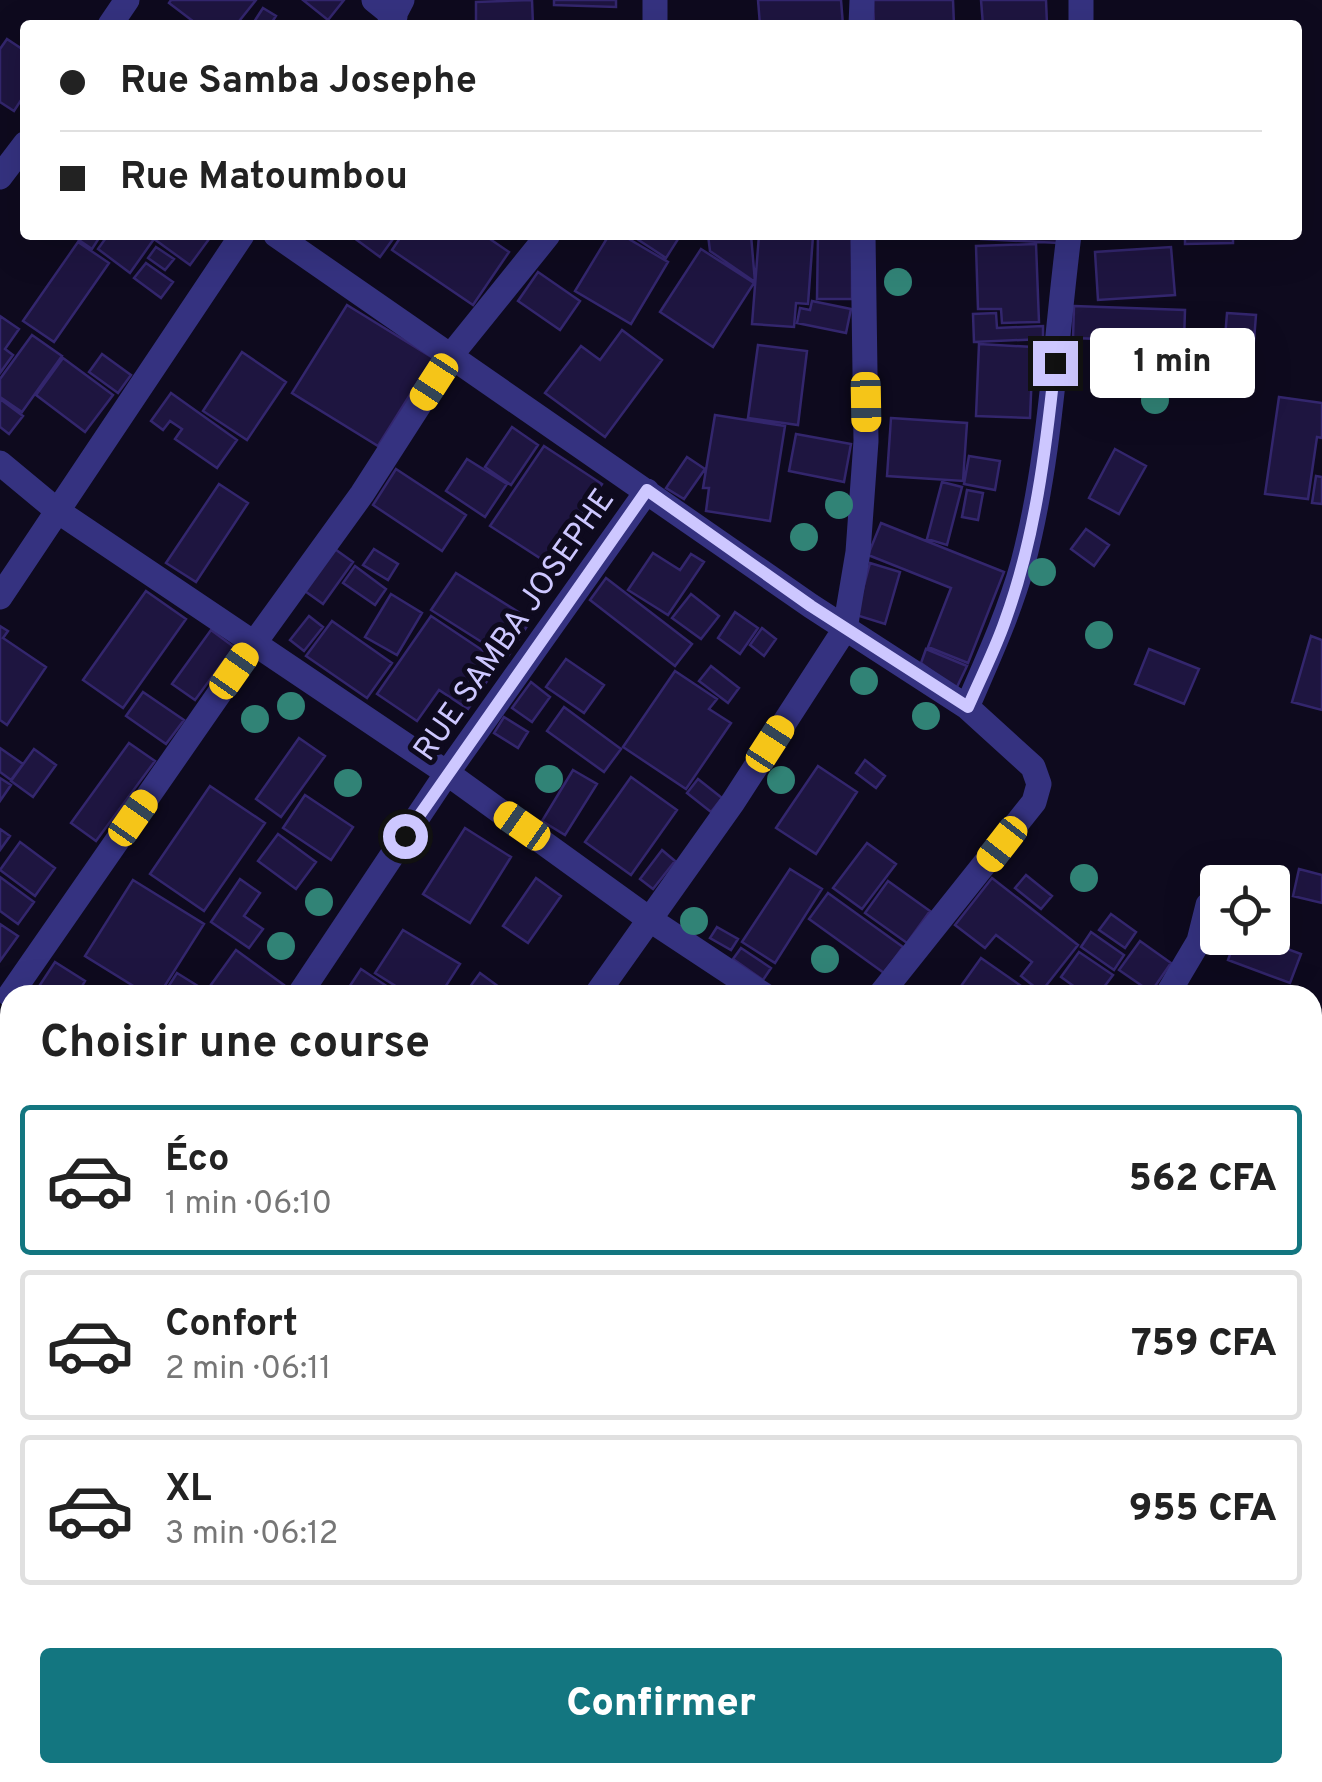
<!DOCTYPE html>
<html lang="fr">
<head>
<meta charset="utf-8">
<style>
	:root { --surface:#fff; --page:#f2f2f2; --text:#222; --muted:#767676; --line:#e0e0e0; --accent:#137680 }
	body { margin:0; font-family:Overpass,sans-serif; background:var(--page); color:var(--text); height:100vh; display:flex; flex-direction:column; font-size:38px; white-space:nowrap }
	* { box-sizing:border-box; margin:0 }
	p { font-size:32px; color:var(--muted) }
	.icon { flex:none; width:55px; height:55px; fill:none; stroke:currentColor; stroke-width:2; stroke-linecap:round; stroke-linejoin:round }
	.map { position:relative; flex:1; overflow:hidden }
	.panel { position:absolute; left:0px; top:985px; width:1322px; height:798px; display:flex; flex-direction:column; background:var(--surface); border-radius:30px 30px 0 0; box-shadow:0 10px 40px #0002 }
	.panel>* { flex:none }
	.top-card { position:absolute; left:20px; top:20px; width:1282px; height:220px; border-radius:10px; box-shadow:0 10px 40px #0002; display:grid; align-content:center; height:220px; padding:0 40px; background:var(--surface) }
	.controls { position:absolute; left:1200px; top:865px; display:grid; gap:20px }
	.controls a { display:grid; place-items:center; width:90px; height:90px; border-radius:10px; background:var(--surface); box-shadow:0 10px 40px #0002; font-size:50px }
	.end { position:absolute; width:45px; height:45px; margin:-22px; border:12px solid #cdc7ff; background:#111; box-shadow:0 0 0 5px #111 }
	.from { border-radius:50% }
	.bubble { position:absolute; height:70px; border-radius:10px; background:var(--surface); box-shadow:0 10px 40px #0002; font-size:32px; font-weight:800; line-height:70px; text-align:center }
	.car { position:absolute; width:30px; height:60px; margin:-30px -15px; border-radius:12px; box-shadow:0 0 8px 2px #0007; background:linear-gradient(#f5c518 24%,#345 0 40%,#f5c518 0 76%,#345 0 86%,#f5c518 0) }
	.top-card b { display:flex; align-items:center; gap:35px; height:95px; font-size:38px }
	.top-card b+b { border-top:2px solid var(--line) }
	.top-card i { width:25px; height:25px; background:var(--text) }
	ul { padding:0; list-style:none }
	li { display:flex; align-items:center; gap:30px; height:150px; margin:0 20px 15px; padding:0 20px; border:5px solid var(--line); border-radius:10px }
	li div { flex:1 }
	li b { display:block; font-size:38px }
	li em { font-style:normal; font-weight:800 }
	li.selected { border-color:var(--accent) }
	li>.icon { width:90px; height:90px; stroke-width:1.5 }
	h2 { padding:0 40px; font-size:45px; line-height:120px }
	.cta { display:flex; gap:20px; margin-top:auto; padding:20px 40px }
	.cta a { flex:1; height:115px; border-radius:10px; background:var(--accent); color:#fff; font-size:40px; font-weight:800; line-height:115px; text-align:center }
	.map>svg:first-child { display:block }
</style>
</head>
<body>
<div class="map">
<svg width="1322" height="1782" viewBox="0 0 1322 1782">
	<rect width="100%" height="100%" fill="#0e0a1e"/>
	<path fill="#0d2827" d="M1322,1173V1710L1313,1726L1312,1203Z
		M938,1772H1286V1773L1280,1782H935Z"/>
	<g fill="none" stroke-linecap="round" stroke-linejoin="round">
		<path stroke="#061a3c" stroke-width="62" d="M1312,1631L1322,1623
			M1016,1782L1020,1772"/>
	</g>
	<path fill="#1e1540" stroke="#33266d" stroke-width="2.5" d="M171,0H256L236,25H198L169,3Z
		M303,0H344L328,20Z
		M532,0L533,25H476V2Z
		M554,0H616V7L554,5Z
		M758,0H841L843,25H760Z
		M873,0H953L954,25H874Z
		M981,0H1046L1047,25H983Z
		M263,8L276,16L270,25H252Z
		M7,39L25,51V94L14,111L0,102V49Z
		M79,235H101L92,249L76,238Z
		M108,235H212L190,265L154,239L130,273L98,249Z
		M350,235H388L393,239L380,257Z
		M402,235H484L509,252L473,305L392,250Z
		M609,235H622L668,262L631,324L575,291Z
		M631,235H678L680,236L666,258Z
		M708,235H751L755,282L710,251Z
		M759,235L813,236L808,304L796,303L794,327L752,324Z
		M818,235H852V299H817Z
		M981,235L1059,236L1058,243L981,239Z
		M1185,235H1233V243L1185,244Z
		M78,242L109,263L54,342L23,321Z
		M1036,244L1039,322L1002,323L1001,309H978L976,246Z
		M156,247L174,259L165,270L148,258Z
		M1171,247L1175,295L1098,300L1095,252Z
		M701,249L754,283L713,347L660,312Z
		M146,263L173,282L161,298L134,278Z
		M538,272L580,301L560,330L518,301Z
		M812,301L851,309L846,333L797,323L800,308L810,310Z
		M347,305L433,358L378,446L292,393Z
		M1074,306L1185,310L1184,342L1073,338Z
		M996,313L997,328L1043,326V339L974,342L973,314Z
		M1227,313L1256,315L1253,353L1224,351Z
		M0,316L19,329L5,349L13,355L0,373Z
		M622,330L662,360L605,437L545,393L581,346L600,360Z
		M32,335L62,356L22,412L0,397V379Z
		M979,344L1033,347L1030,418L976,416Z
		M758,345L807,351L798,425L748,418Z
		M242,352L286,382L247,440L203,411Z
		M1197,352L1244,355L1242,395L1195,392Z
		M102,354L131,375L118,393L89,372Z
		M63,358L113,395L85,432L36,395Z
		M171,393L237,440L217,468L175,439L182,429L170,421L163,430L151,421Z
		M1279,397L1322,403V438L1317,437L1308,499L1265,494Z
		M0,399L23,416L9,434L0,427Z
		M715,415L785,426L770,521L706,511L709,488H703Z
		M891,418L967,423L963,481L887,476Z
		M512,427L538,445L511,485L485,467Z
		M796,434L851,444L844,482L789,471Z
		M544,446L602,484L549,564L490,526Z
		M1115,449L1146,466L1119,514L1089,498Z
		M969,456L1000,461L995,490L964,484Z
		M687,457L705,469L684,499L666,488Z
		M467,459L507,484L485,517L446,491Z
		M396,469L466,515L442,551L373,505Z
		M1316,476L1322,477V504L1312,503Z
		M942,482L962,487L947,545L927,539Z
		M219,484L248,503L196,582L166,563Z
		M967,490L983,493L978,520L962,517Z
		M881,523L1004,572L968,663L928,647L951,588L868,555Z
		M1086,529L1109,545L1094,566L1071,549Z
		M332,547L353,562L323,604L302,589Z
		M374,549L398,564L388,580L363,565Z
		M653,553L680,570L691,554L704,562L668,615L628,590Z
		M870,563L900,572L885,624L856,615Z
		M355,566L386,589L375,605L343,583Z
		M456,573L531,620L507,658L431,610Z
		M606,578L692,644L675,666L590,600Z
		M146,591L186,619L123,708L83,680Z
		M391,594L422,613L397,655L365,637Z
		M691,594L719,616L701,639L672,618Z
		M735,612L758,628L740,654L718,638Z
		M309,616L323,627L304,651L290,640Z
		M431,616L500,662L468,709L439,690L417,721L377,694Z
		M332,621L392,663L367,698L306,656Z
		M0,626L8,631L3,638L46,667L7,725L0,720Z
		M762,628L776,639L764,656L750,645Z
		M211,630L234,647L195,700L172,684Z
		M1311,636L1322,640V710L1292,702Z
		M926,649L967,666L956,689L921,663Z
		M1149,649L1199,669L1184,704L1135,684Z
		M566,659L604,685L584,713L546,687Z
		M711,666L739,688L728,703L699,681Z
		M675,671L717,699L709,709L731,723L686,789L623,747Z
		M531,682L550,697L532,722L512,708Z
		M143,692L184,720L166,744L126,716Z
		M564,707L621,749L604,772L547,731Z
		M504,717L528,732L518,748L494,733Z
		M299,738L325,756L281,817L256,799Z
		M129,743L155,761L96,841L71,823Z
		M0,748L23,764L11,780L0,772Z
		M34,749L56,765L33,797L11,781Z
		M865,760L885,776L876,788L856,773Z
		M818,766L857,792L816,854L776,828Z
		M573,770L597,784L565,835L542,821Z
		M631,777L677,810L631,875L585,842Z
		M0,778L11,785L0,801Z
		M698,779L722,798L711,812L687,793Z
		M210,786L265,823L204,911L150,874Z
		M305,795L353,827L331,860L283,828Z
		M465,828L511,857L470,923L423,894Z
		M0,829L10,836L0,850Z
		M278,834L316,862L296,889L258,861Z
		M20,842L55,868L35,896L0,870Z
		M867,843L896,864L862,909L833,888Z
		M662,850L675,861L653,889L640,879Z
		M790,869L822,889L775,963L742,942Z
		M1299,869L1322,875V903L1293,896Z
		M1026,875L1052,896L1041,909L1015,888Z
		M0,877L34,902L18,924L0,911Z
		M536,878L561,896L528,943L503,926Z
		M992,878L1078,945L1041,992L1021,976L1032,962L996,935L985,948L955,925Z
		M240,879L260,893L244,916L263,929L249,948L211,922Z
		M133,880L204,924L159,995H148L85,956Z
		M888,881L930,911L907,943L865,913Z
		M828,893L903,947L884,973L809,919Z
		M1111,914L1136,932L1125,948L1099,930Z
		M0,924L18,936L0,961Z
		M717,927L738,939L731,950L710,938Z
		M403,930L460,964L440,995H410L375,973Z
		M1091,932L1124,955L1114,970L1081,947Z
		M1236,938H1258L1301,954L1290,983L1228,960Z
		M1140,941L1171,963L1151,992L1119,970Z
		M741,948L771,968L763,980L733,959Z
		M236,950L284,985L277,995H217L208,989Z
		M1079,952L1113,975L1098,995H1086L1061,977Z
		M981,958L1034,995L956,993Z
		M55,962L85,981L77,995L34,994Z
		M361,969L400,995H344Z
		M177,973L206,991L203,995H163Z
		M480,973L510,995H464Z
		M10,1039V1061L0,1054Z
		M0,1258L10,1265V1313L0,1308Z
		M1,1311L10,1316V1369L0,1363Z
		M0,1504L10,1506L1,1577H0Z
		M0,1664L10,1677V1717L0,1729Z
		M24,1772H100L104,1775L99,1782H38Z
		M137,1772H154L161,1777L158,1782H131Z
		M165,1772H210L214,1776L211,1782H181Z
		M466,1772L481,1782H409L394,1773Z
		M616,1772H645L641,1782H611Z
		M685,1772H692L710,1782H680Z
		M779,1772H805L802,1781Z"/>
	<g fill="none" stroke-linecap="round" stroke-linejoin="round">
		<path stroke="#353280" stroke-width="25" d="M374,0L395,17
			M1081,0V25
			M110,25L127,0
			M389,25L402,0
			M655,25V0
			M861,25L862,0
			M0,177L25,144
			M276,235L811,606L967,707L1033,767L1039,784L1034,802L880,995
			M0,463L59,512L447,773L649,919L764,995
			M0,597L242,235
			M967,707C988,659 1009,613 1023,563C1051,456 1055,344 1069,235
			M10,995L255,642L362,494L452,354L548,235
			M299,995L447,773L647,491
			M596,995L733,802L845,629L858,552L866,441L863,235
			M1167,995L1199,941L1208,905
			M0,1114L10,1123
			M0,1390L10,1391
			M0,1605L10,1599
			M0,1772L10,1754
			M248,1782L254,1772
			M505,1782L510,1772"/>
	</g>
	<g fill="#318376">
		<circle cx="898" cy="282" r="14"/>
		<circle cx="1155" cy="400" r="14"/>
		<circle cx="839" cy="505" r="14"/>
		<circle cx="804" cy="537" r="14"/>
		<circle cx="1042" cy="572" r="14"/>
		<circle cx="1099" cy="635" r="14"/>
		<circle cx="864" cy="681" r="14"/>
		<circle cx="291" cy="706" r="14"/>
		<circle cx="926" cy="716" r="14"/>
		<circle cx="255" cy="719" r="14"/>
		<circle cx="549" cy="779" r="14"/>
		<circle cx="781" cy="780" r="14"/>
		<circle cx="348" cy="783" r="14"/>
		<circle cx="1084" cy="878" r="14"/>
		<circle cx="319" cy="902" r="14"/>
		<circle cx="694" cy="921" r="14"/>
		<circle cx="281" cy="946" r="14"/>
		<circle cx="825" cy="959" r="14"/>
	</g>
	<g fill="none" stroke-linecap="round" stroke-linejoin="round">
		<path stroke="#cdc7ff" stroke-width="12" d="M405,836L647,490L811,606L968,707C980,679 995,650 1005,621C1035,539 1046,449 1055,363"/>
	</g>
	<g text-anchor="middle" stroke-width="10" stroke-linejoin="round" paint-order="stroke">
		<g font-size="32" fill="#cdc7ff" stroke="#0e0a1e">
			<text transform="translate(513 624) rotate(-55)" y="11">RUE SAMBA JOSEPHE</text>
		</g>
	</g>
</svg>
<div class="controls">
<a><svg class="icon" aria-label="locate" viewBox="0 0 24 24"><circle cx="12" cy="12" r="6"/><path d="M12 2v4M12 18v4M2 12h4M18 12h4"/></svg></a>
</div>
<i class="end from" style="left:405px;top:836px"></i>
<i class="end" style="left:1055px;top:363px"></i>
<div class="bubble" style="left:1090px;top:328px;width:165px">1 min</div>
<i class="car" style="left:434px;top:382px;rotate:213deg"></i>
<i class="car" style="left:866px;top:402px;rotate:179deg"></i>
<i class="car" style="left:234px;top:671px;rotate:35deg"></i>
<i class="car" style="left:770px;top:744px;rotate:33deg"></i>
<i class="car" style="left:133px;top:818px;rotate:35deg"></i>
<i class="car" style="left:522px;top:826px;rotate:305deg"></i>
<i class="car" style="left:1002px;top:844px;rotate:218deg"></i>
<div class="top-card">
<b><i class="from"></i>Rue Samba Josephe</b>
<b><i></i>Rue Matoumbou</b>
</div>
<section class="panel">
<h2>Choisir une course</h2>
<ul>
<li class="selected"><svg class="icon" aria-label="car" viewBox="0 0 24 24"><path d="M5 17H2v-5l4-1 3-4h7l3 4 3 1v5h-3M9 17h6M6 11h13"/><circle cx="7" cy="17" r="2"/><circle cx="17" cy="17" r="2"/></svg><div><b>Éco</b><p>1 min · 06:10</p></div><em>562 CFA</em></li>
<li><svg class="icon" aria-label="car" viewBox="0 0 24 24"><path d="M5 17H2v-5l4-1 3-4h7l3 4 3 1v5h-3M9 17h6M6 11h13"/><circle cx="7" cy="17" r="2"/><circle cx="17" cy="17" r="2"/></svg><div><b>Confort</b><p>2 min · 06:11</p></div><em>759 CFA</em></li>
<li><svg class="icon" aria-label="car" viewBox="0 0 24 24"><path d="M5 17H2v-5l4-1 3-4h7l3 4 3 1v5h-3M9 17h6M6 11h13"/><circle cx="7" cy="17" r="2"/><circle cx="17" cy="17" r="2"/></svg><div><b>XL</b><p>3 min · 06:12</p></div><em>955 CFA</em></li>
</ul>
<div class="cta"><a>Confirmer</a></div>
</section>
</div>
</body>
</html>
